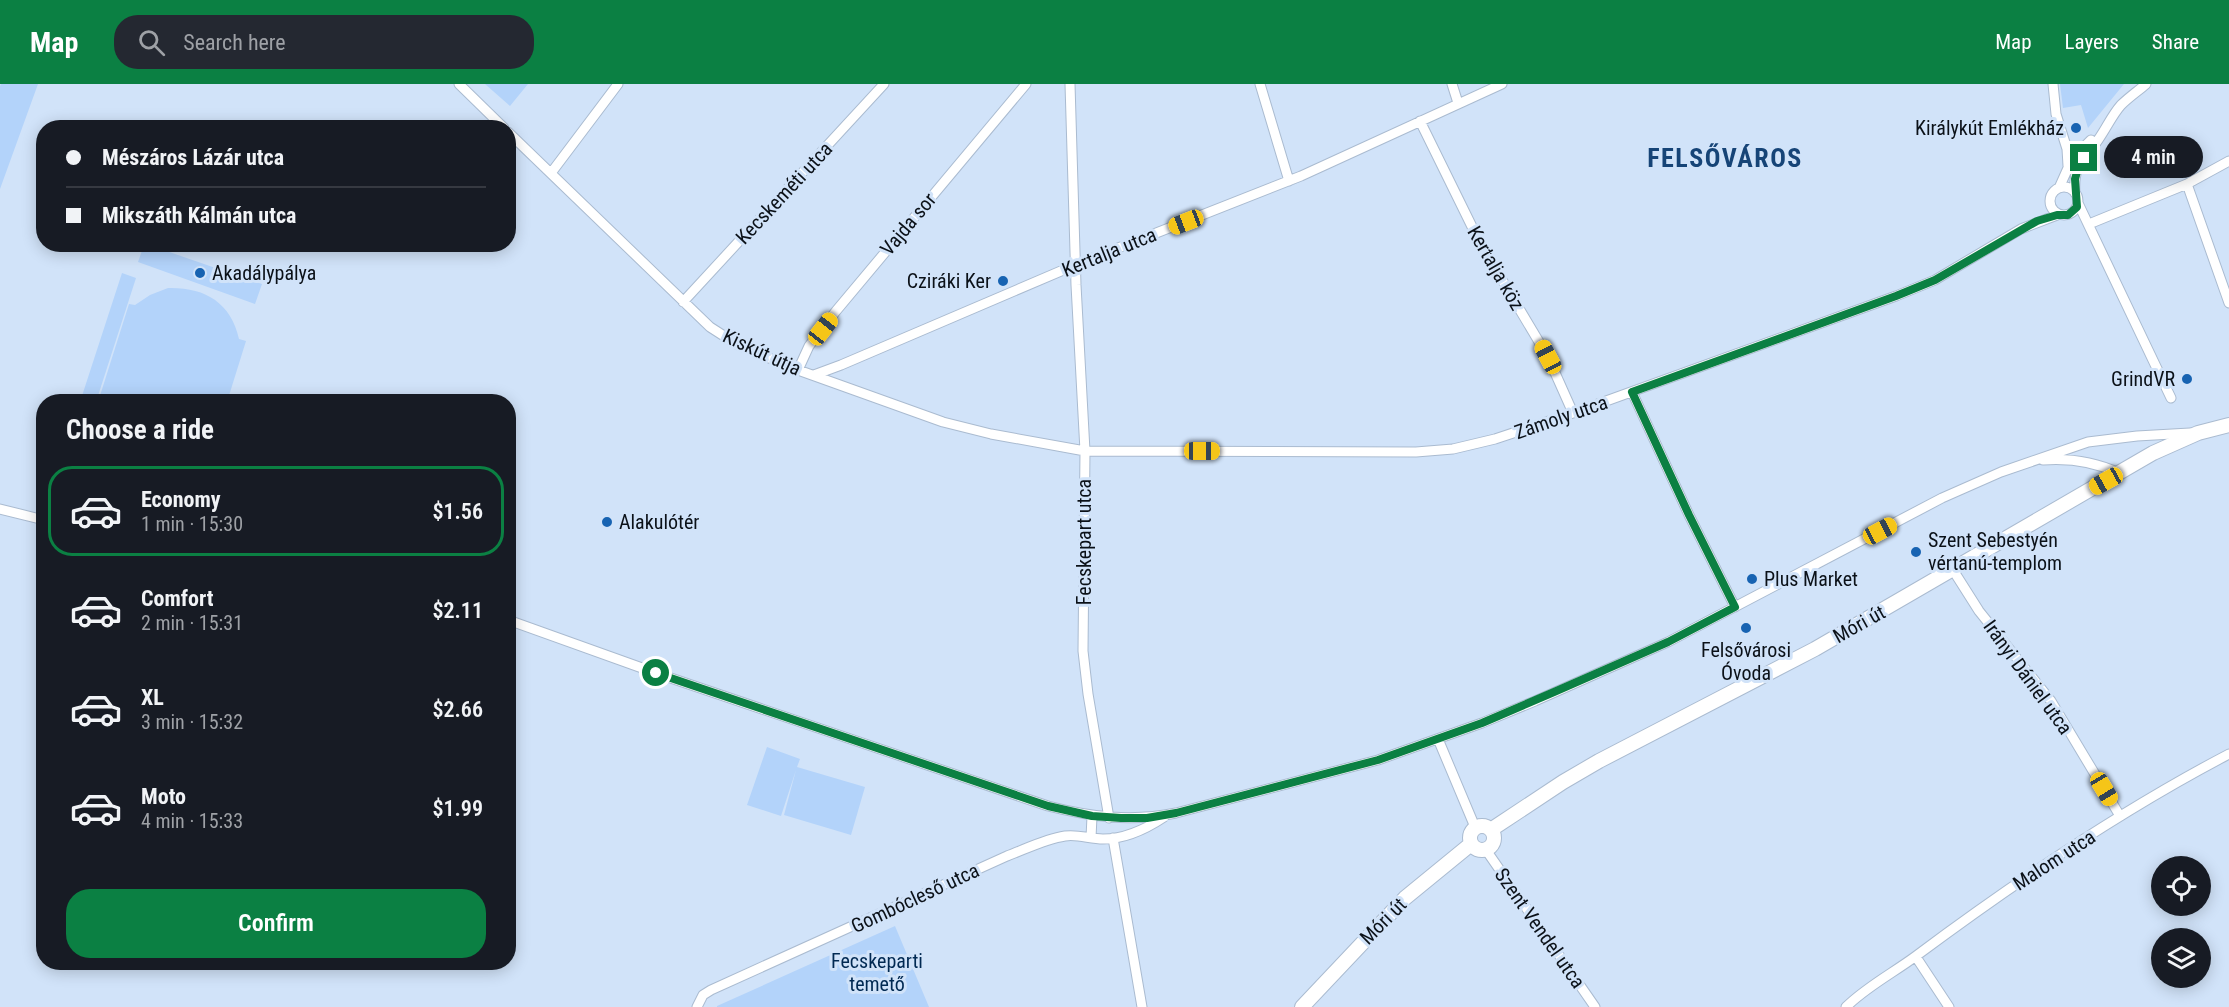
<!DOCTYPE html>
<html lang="en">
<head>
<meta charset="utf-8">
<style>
	:root { --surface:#171b24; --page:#242831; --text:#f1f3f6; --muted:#9ea1a6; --line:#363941; --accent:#0b8043 }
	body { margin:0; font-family:"Roboto Condensed",sans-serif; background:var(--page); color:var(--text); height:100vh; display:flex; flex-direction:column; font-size:22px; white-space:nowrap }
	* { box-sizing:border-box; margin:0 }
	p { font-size:20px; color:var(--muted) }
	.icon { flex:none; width:33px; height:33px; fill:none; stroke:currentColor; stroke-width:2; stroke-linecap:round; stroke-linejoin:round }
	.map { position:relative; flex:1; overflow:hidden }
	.panel { position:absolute; left:36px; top:310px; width:480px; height:576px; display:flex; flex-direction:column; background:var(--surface); border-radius:24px; box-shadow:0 3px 15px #0003 }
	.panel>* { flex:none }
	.hud { position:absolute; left:36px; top:36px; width:480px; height:132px; border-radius:24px; box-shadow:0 3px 15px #0003; display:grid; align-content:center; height:132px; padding:0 30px; background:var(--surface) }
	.tools { position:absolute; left:2151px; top:772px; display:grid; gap:12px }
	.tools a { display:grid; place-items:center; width:60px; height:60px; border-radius:50%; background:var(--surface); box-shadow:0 3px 15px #0003; font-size:30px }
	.end { position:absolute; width:27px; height:27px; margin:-14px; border:8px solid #0b8043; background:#fff; box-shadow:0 0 0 3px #fff }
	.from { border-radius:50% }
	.bubble { position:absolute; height:42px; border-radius:21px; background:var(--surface); box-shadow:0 3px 15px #0003; font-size:20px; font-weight:600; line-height:42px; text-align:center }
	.car { position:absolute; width:18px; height:36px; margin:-18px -9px; border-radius:8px; box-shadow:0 0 4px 2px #0007; background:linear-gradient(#f5c518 24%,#345 0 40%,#f5c518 0 76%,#345 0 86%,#f5c518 0) }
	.hud b { display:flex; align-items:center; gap:21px; height:57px; font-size:22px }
	.hud b+b { border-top:2px solid var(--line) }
	.hud i { width:15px; height:15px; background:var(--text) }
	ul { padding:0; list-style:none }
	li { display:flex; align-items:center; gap:18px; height:90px; margin:0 12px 9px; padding:0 18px; border:3px solid transparent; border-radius:24px }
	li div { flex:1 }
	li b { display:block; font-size:22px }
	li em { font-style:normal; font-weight:600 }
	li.current { border-color:var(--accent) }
	li>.icon { width:54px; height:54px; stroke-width:1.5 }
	h2 { padding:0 30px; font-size:27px; line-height:72px }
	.cta { display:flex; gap:12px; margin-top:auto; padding:12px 30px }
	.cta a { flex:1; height:69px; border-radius:24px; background:var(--accent); color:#fff; font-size:24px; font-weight:600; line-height:69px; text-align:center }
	header { display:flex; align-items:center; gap:36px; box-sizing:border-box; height:84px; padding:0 30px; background:var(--accent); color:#fff }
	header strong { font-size:28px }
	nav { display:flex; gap:33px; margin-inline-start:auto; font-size:21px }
	.search { width:420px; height:54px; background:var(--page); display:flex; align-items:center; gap:15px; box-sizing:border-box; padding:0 21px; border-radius:24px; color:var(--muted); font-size:22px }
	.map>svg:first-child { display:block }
</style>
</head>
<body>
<header>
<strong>Map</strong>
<div class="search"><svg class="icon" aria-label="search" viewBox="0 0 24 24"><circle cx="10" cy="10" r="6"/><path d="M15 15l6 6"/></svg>Search here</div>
<nav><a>Map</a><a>Layers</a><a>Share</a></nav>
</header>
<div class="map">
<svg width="2229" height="923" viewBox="0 0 2229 923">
	<rect width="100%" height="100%" fill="#d1e3f9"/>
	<path fill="#b3d3fa" d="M1,0H38L0,105V2Z
		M485,0H528L510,22Z
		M2060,0H2124L2088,44L2081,21L2063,24Z
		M144,161H149L262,200L255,220L138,178Z
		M122,189L136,194L96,318H80Z
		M168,204C204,203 231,218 239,255L246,257L227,318H98L129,220L135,221L150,211Z
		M767,663L800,675L797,683L865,703L851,751L784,731L796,686L781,732L747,721Z
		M895,842L929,923H717V922Z"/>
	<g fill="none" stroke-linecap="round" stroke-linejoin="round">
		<defs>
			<path id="minor" d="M459,0L504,44
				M1070,0L1076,201L1085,367L1083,567L1088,610L1109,734
				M1260,0L1289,97
				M1452,0L1458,19
				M2053,0L2056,30L2067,65L2068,82
				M1420,37L1480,159L1548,273L1573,329
				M508,48L710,243L738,261L798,286L943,338L991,350L1085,367L1416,368L1453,365L1495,355L1573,329L1896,212L1935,196L2021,145L2057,131
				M551,89L618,0
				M2187,100L2229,219
				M2050 117a14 14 0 1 1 28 0a14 14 0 1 1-28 0Z
				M2059,104L2072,75L2091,56
				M2075,109C2073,79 2084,77 2098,56C2106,45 2112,31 2121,21C2129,13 2138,7 2146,0
				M2078,119L2171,314
				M2089,140L2187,100L2229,77
				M683,218L884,0
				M798,286L809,262L836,227L1026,0
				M814,291L841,281L1075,181L1301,92L1502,0
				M1632,308L1689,431L1735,523
				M2043,376C2069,374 2095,378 2119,389
				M0,425L44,436
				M1953,486L1979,527L2051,617L2120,732
				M508,536L656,589L1048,722C1091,733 1132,738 1176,729L1378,676L1482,639L1535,617L1668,558L1942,414L2001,388L2088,358L2137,352L2190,349
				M1438,655L1475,743
				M1091,754L1092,732
				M1113,754L1142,923
				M1486,766L1595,923
				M1916,873L1949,923
				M697,923L703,911L711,906L1007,772C1026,765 1045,755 1065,752C1078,750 1090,755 1103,755C1125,755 1146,745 1164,733
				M1846,923C1866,903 1893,889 1916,872C2014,799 2120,727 2229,670"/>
			<path id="secondary" d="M1470 754a12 12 0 1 1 24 0a12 12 0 1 1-24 0Z
				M1492,745L1563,698L1599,677L1815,565L2153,369L2198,349L2229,341
				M1302,923L1405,814L1471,760"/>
		</defs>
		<use href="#minor" stroke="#aabbd0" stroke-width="11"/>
		<use href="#secondary" stroke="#aabbd0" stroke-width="16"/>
		<use href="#minor" stroke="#fff" stroke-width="9"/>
		<use href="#secondary" stroke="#fff" stroke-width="14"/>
	</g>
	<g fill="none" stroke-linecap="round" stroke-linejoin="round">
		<path stroke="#0b8043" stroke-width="8" d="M656,589L1048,722L1092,732L1121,734H1147L1176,729L1378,676L1482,639L1554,608L1668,558L1735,523L1689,431L1632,308L1896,212L1935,196L2037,137L2057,131H2068L2077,123L2075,95L2079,81L2084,74"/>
	</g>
	<g fill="#1763b2" stroke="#d1e3f9" stroke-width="2">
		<circle cx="2076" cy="44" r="6"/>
		<circle cx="200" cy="189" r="6"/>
		<circle cx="1003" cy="197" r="6"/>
		<circle cx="2187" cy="295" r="6"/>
		<circle cx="607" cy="438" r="6"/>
		<circle cx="1916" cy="468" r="6"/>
		<circle cx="1752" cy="495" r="6"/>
		<circle cx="1746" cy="544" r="6"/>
	</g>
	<g text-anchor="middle" stroke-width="6" stroke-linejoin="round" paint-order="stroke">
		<g font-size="20" fill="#0b1118" stroke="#d1e3f9" text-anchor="start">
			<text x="2064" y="51" text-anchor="end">Királykút Emlékház</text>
			<text x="212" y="196">Akadálypálya</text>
			<text x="991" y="204" text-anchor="end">Cziráki Ker</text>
			<text x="2175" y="302" text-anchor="end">GrindVR</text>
			<text x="619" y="445">Alakulótér</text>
			<text x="1928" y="463">Szent Sebestyén<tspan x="1928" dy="23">vértanú-templom</tspan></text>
			<text x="1764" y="502">Plus Market</text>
			<text x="1746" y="573" text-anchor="middle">Felsővárosi<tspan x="1746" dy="23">Óvoda</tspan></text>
		</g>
		<g font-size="20" fill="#0b1118" stroke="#d1e3f9">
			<text transform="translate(784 109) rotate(-47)" y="7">Kecskeméti utca</text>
			<text transform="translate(908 140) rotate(-50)" y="7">Vajda sor</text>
			<text transform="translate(1109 168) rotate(-22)" y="7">Kertalja utca</text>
			<text transform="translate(1496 184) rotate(60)" y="7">Kertalja köz</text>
			<text transform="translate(762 268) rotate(25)" y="7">Kiskút útja</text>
			<text transform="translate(1561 333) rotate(-19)" y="7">Zámoly utca</text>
			<text transform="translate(1084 458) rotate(-90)" y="7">Fecskepart utca</text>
			<text transform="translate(1859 540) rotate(-29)" y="7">Móri út</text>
			<text transform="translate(2028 593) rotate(54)" y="7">Irányi Dániel utca</text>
			<text transform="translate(2054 776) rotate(-33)" y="7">Malom utca</text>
			<text transform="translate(915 814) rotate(-25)" y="7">Gombócleső utca</text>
			<text transform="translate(1383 837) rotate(-45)" y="7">Móri út</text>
			<text transform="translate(1540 844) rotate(55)" y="7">Szent Vendel utca</text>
		</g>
		<g font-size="20" fill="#012952" stroke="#d1e3f9">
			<text x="877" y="884">Fecskeparti<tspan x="877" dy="23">temető</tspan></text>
		</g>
		<g font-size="26" font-weight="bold" letter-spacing="1.5" fill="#164477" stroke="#d1e3f9">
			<text x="1725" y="83">FELSŐVÁROS</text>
		</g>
	</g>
</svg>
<div class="tools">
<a><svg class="icon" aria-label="locate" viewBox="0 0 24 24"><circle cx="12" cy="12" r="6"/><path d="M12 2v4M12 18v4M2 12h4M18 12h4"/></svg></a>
<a><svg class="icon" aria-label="layers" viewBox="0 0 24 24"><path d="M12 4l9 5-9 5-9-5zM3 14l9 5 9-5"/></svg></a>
</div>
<i class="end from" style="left:656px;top:589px"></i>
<i class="end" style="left:2084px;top:74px"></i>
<div class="bubble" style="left:2104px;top:52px;width:99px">4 min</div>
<i class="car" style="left:1186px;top:138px;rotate:249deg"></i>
<i class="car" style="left:823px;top:245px;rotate:38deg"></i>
<i class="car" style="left:1548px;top:273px;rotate:332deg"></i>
<i class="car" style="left:1202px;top:367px;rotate:90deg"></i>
<i class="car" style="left:2106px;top:397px;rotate:241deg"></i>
<i class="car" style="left:1880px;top:447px;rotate:62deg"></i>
<i class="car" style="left:2104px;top:705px;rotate:149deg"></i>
<div class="hud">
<b><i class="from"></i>Mészáros Lázár utca</b>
<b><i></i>Mikszáth Kálmán utca</b>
</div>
<section class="panel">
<h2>Choose a ride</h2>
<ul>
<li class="current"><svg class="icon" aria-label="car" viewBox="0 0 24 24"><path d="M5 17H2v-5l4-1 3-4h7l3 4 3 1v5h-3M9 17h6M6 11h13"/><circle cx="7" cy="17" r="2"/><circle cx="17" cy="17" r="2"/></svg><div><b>Economy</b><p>1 min · 15:30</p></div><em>$1.56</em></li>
<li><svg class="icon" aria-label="car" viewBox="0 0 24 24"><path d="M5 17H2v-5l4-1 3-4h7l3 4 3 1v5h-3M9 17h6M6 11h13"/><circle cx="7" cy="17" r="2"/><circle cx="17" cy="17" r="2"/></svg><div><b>Comfort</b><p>2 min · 15:31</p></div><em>$2.11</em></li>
<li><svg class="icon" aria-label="car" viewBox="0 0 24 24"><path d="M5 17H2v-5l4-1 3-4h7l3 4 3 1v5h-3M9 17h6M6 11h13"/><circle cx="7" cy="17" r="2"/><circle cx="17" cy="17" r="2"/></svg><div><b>XL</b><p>3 min · 15:32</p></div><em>$2.66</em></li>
<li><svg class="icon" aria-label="car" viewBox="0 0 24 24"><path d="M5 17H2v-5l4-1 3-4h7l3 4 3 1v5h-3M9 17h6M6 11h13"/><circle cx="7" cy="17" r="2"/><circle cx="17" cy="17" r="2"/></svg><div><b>Moto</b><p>4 min · 15:33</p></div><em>$1.99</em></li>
</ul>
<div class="cta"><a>Confirm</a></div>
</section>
</div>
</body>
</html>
